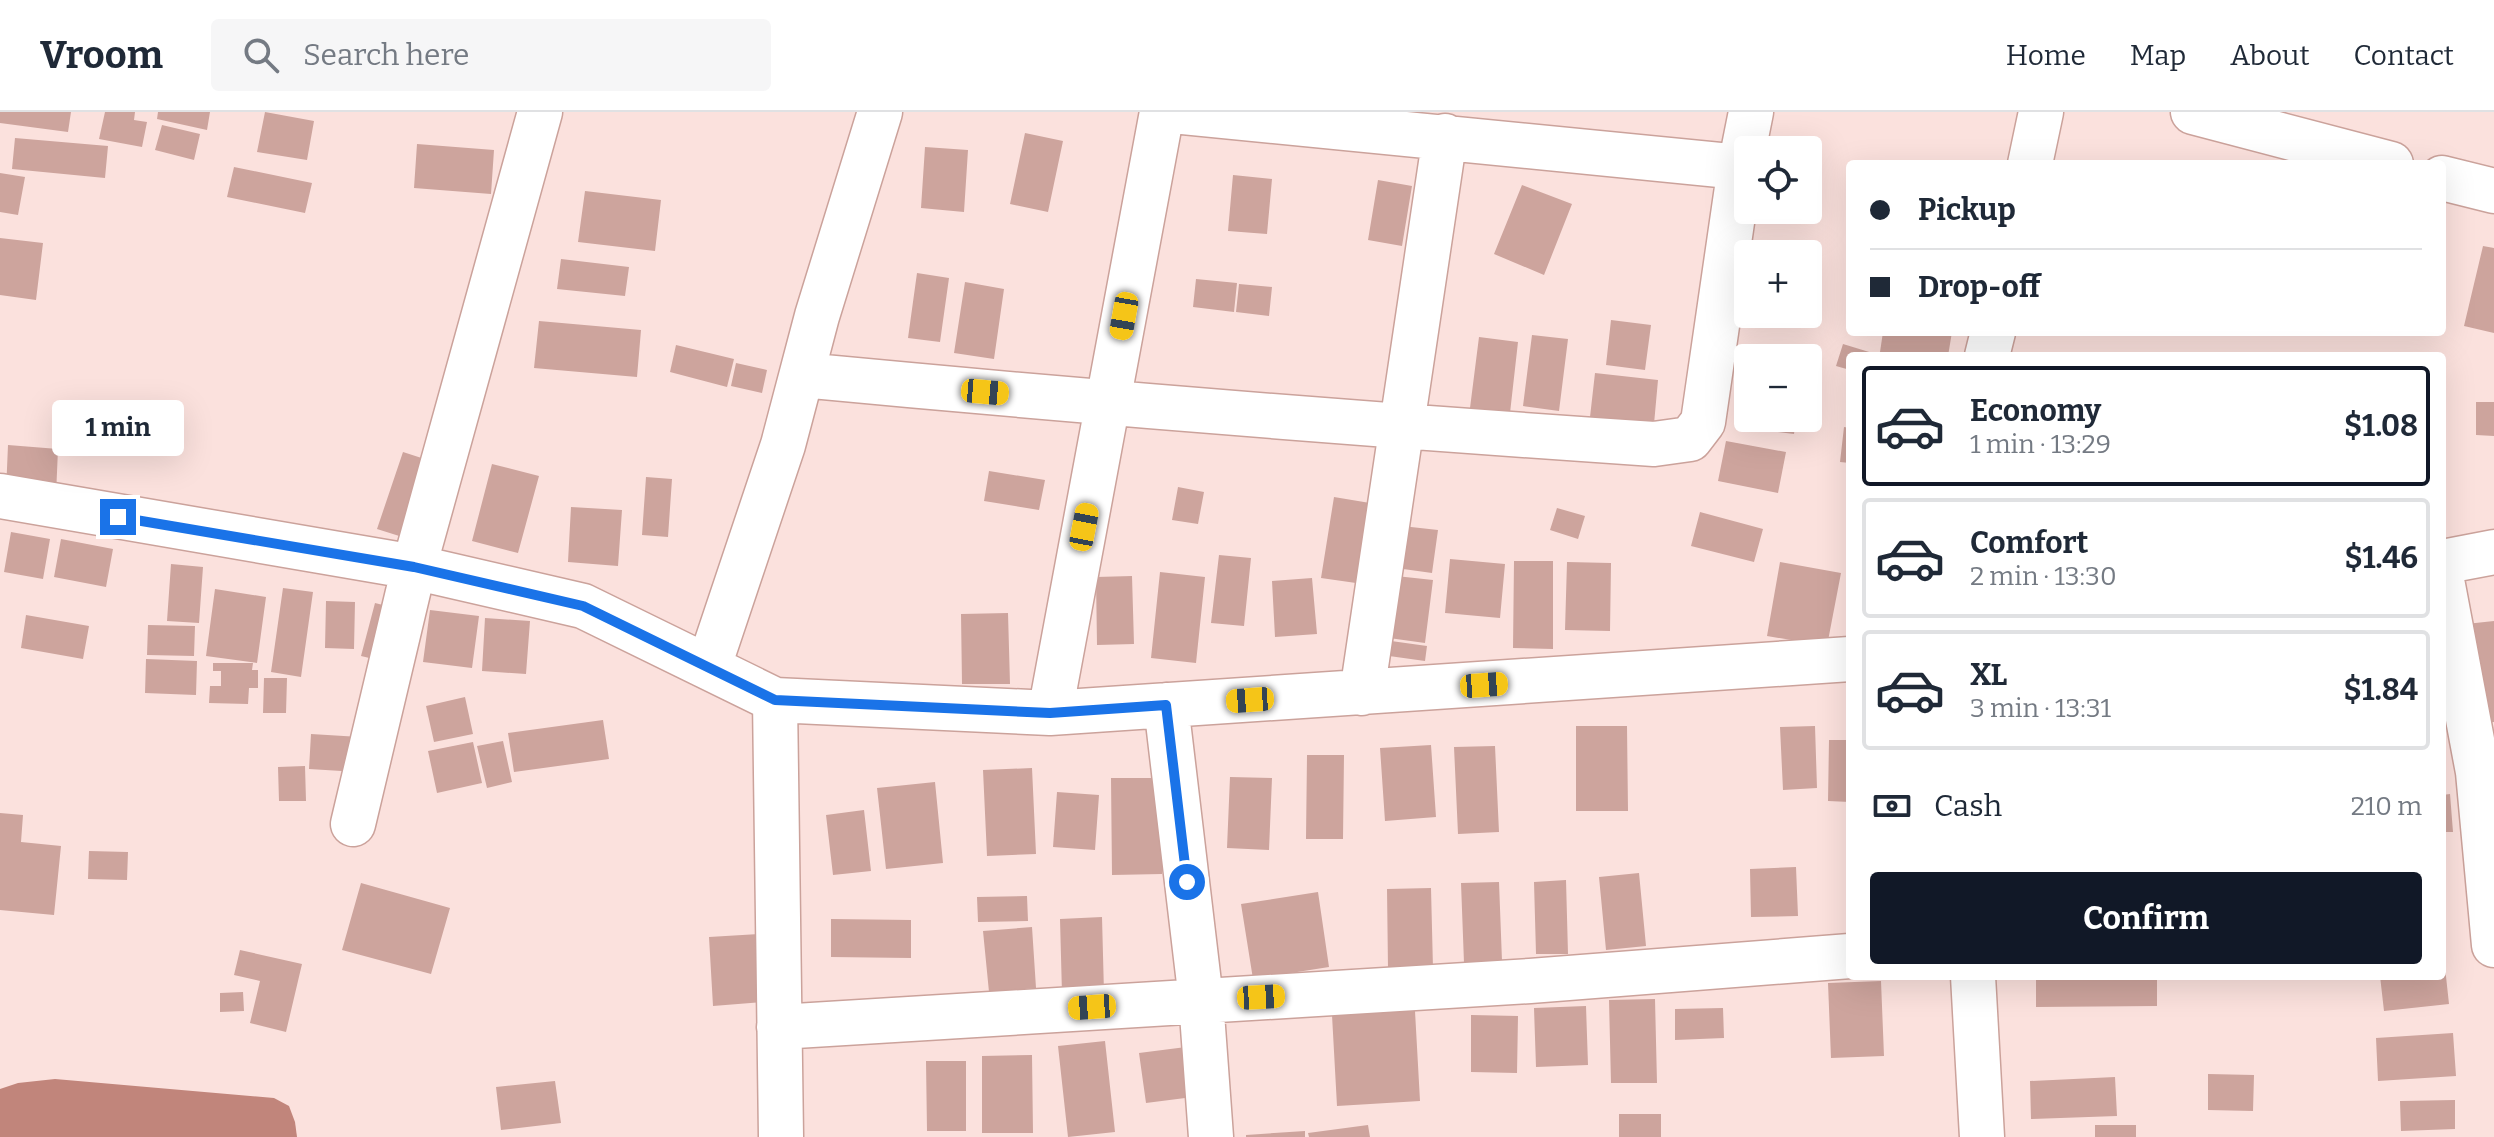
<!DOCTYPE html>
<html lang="en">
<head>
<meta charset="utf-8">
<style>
	:root { --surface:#fff; --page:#f6f6f7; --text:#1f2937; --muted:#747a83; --line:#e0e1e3; --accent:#111827 }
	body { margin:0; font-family:Bitter,serif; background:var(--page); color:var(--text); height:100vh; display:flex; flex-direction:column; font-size:30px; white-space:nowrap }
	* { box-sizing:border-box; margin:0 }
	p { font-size:26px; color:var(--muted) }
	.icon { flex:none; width:44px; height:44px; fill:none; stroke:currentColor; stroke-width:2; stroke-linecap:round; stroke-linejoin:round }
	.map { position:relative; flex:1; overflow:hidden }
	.sheet { position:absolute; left:1846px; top:240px; width:600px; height:628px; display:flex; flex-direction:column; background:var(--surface); border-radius:8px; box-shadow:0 8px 32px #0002 }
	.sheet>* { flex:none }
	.guide { position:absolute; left:1846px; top:48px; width:600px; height:176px; border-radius:8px; box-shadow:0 8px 32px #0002; display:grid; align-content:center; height:176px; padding:0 24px; background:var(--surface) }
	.buttons { position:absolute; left:1734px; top:24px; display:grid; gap:16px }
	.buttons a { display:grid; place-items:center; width:88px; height:88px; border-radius:8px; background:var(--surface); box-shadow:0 8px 32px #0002; font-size:40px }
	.end { position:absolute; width:36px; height:36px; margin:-18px; border:10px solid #1a73e8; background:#fff; box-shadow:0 0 0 4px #fff }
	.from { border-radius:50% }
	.bubble { position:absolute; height:56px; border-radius:8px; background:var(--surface); box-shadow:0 8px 32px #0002; font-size:26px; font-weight:700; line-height:56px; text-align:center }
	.car { position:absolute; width:24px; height:48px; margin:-24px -12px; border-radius:10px; box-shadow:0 0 6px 2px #0007; background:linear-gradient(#f5c518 24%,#345 0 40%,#f5c518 0 76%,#345 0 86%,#f5c518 0) }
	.guide b { display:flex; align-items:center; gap:28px; height:76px; font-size:30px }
	.guide b+b { border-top:2px solid var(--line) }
	.guide i { width:20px; height:20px; background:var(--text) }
	ul { padding:14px 0 0; list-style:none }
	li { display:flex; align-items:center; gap:24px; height:120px; margin:0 16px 12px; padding:0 8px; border:4px solid var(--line); border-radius:8px }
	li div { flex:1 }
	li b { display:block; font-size:30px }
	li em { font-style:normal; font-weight:700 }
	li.current { border-color:var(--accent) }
	li>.icon { width:72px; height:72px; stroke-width:1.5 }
	.pay { display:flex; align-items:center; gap:20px; height:88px; padding:0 24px; font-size:30px }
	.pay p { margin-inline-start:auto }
	.button { display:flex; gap:16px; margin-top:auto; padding:16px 24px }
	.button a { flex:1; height:92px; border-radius:8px; background:var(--accent); color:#fff; font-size:32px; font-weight:700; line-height:92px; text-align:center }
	header { display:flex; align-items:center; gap:48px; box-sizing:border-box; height:112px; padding:0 40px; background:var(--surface); border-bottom:2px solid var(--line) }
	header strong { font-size:38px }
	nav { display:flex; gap:44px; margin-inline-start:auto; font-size:28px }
	.search { width:560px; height:72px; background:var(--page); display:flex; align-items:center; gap:20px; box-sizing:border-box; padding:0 28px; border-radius:8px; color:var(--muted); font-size:30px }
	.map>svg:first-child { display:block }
</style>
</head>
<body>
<header>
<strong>Vroom</strong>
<div class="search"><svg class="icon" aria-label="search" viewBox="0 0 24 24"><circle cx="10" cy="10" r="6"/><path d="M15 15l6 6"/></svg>Search here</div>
<nav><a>Home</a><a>Map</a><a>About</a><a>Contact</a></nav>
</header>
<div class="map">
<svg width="2494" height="1025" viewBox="0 0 2494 1025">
	<rect width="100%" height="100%" fill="#fbe1dd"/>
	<path fill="#c1857b" d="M55,967L274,986L289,994L295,1010L297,1025H0V977L18,971Z"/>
	<path fill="#cda49d" d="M0,0H71L68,20L0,11Z
		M105,0H135L134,8L147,10L142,35L99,27Z
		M158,0H210L207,18L157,7Z
		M265,0L314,9L307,48L257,40Z
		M162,13L200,22L194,48L155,38Z
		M1025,21L1063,29L1048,100L1010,92Z
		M15,26L108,34L105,66L12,57Z
		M417,32L494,38L491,82L414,76Z
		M925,35L968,38L964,100L921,96Z
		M234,55L312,71L305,101L227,85Z
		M0,61L25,65L18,103L0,100Z
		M1233,63L1272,67L1267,122L1228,119Z
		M1378,68L1412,74L1402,134L1368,128Z
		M1522,73L1572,92L1544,163L1494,142Z
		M585,79L661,88L655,139L578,130Z
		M0,126L43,131L36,188L0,183Z
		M2483,134L2494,136V221L2464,214Z
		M561,147L629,155L625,184L557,177Z
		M917,161L949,166L940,230L908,226Z
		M1196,167L1237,171L1234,200L1193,195Z
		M965,170L1004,177L994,247L954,241Z
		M1239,172L1272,175L1269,204L1236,200Z
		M1611,208L1651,213L1645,258L1606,253Z
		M539,209L641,218L637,265L534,256Z
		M1883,220H1952L1948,244H1907L1880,240Z
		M1532,223L1568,227L1559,299L1523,294Z
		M1479,225L1518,230L1510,301L1470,296Z
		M1843,232L1879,243V244H1850V258L1836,254Z
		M676,233L734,247L727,275L670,260Z
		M736,251L767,258L762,281L731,274Z
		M1595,261L1658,268L1654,312L1590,305Z
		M1739,280L1748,281V306H1796L1794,322L1735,315Z
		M2476,290H2494V324L2476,323Z
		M1844,315L1850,316V351L1840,350Z
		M1726,329L1786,340L1778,381L1718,369Z
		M8,333L58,337L56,383L6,380Z
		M403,340L437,351L412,428L377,417Z
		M492,352L539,364L518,441L472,429Z
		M989,359L1045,368L1039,398L984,389Z
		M646,365L672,367L668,425L642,423Z
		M1178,375L1204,380L1198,412L1172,408Z
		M1334,385L1376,392L1363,472L1321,466Z
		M571,395L622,398L618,454L568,450Z
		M1557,396L1585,404L1578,427L1550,418Z
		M1700,400L1763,417L1754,450L1691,434Z
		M1402,414L1438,418L1432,461L1396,456Z
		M11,420L50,427L43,467L4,460Z
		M61,427L113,437L106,475L54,465Z
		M1219,443L1251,446L1244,514L1211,511Z
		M1450,447L1505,452L1500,506L1445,501Z
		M1514,449H1553V537L1513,536Z
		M1567,450L1611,451L1610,519L1565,518Z
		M1780,450L1841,461L1827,534L1767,524Z
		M171,452L203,455L199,511L167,509Z
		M1160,460L1205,465L1196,551L1151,546Z
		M1132,464L1134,532L1097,533L1096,465Z
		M1396,464L1433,468L1425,531L1389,526Z
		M1312,466L1317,522L1275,525L1272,469Z
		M283,476L313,480L301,565L271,560Z
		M215,477L266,485L257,551L206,544Z
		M326,489L355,490L354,537L325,536Z
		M375,491L395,496L382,549L361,544Z
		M430,498L479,504L472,556L423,550Z
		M1008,501L1010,572H962L961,502Z
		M26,503L89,514L83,547L21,536Z
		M485,506L530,509L526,562L482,559Z
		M2494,509V610L2475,611L2466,512Z
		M148,513L195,514L194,544L147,543Z
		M1384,528L1427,534L1425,549L1382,543Z
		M146,547L197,549L196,583L145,581Z
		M213,551H253L252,558H258V576H249L248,592L209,591L210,574H221V559H213Z
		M264,566H287L286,601H263Z
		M465,585L473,622L434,630L426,594Z
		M603,608L609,647L514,660L508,621Z
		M1576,614H1627L1628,699H1576Z
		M1815,614L1817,676L1783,678L1780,615Z
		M311,622L360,625L358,660L309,657Z
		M1829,628H1850V690L1828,689Z
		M503,629L512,670L487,676L477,634Z
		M473,630L482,671L437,681L428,639Z
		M1431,633L1436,705L1385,709L1380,636Z
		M1495,634L1499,720L1458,722L1454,635Z
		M1307,643H1344L1343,727H1306Z
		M305,654L306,689H279L278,655Z
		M1032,656L1036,742L987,744L983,658Z
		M1230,665L1272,666L1269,738L1227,736Z
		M1111,666H1162V762L1112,763Z
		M935,670L943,751L886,757L877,676Z
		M1057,680L1099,683L1095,738L1053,735Z
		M2450,682L2453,720H2442V683Z
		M864,698L871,759L833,763L826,703Z
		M0,701L23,703L21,730L61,734L54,803L0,798Z
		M89,739L128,740L127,768L88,767Z
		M1796,755L1798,804L1751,805L1750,757Z
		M1639,761L1646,834L1606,838L1599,765Z
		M1566,768L1568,842H1536L1534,770Z
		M1499,770L1502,849L1464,851L1461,771Z
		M361,771L450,796L431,862L342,838Z
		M1431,776L1433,857H1388L1387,777Z
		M1318,780L1329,855L1253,867L1241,792Z
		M1027,784L1028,809L978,810L977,785Z
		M1102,805L1104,881L1062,882L1060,807Z
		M831,807L911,808V846L831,845Z
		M1032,815L1036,876L989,880L983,819Z
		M759,822L763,890L713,894L709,825Z
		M240,838L302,852L286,920L250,911L260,869L234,863Z
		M2442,846H2444L2449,892L2384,899L2380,864H2442Z
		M2036,864H2157V894L2036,895Z
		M1881,869L1884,944L1831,946L1828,871Z
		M243,880L244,899L220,900V881Z
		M1655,887L1657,971H1611L1609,888Z
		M1586,894L1588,953L1536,955L1534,896Z
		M1723,896L1724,926L1675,928V897Z
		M1415,899L1420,989L1337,994L1332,903Z
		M1471,903L1518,904L1517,961L1471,960Z
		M2453,921L2456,964L2378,969L2376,926Z
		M1105,929L1115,1020L1068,1025L1058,934Z
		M1186,935L1193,985L1146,991L1139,941Z
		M1032,943L1033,1021H982V944Z
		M926,949H966V1019H927Z
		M2208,962L2254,963L2253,999L2208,998Z
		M2115,965L2117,1004L2031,1007L2030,969Z
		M555,969L561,1011L501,1018L496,975Z
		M2455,988V1017L2401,1019L2400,989Z
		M1619,1002H1661V1025H1619Z
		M1368,1013L1370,1025H1309L1308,1021Z
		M2095,1013H2136V1025H2095Z
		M1305,1019V1025H1246V1023Z"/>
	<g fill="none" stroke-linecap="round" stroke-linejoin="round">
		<defs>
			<path id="street" d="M1183,0L1740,55L1751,0
				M2193,0L2391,52
				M2030,52L2041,0
				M2442,66L2494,79
				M1987,244L1993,220
				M802,263C1086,290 1370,313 1654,332L1690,327L1703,310L1740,55
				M0,384L414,455L583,494L775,588L1050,601L1850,547
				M2442,450L2494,440
				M2442,468L2478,660L2494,833
				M709,554L783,333L817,204L880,0
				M1362,581L1445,24
				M775,588L781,1025
				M1166,593L1201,888L1211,1025
				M1050,601L1162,0
				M353,712L414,455L540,0
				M1973,864L1982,1025
				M779,915L1530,869L1850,844"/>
		</defs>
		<use href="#street" stroke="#cba29b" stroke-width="47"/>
		<use href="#street" stroke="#fff" stroke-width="44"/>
	</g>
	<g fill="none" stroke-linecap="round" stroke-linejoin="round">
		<path stroke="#1a73e8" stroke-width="10" d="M118,405L414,455L583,494L775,588L1050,601L1166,593L1187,770"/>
	</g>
</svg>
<div class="buttons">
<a><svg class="icon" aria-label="locate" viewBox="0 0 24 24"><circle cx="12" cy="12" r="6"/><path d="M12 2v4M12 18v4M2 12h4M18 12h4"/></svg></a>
<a>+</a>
<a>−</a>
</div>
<i class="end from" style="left:1187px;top:770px"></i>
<i class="end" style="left:118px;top:405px"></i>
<div class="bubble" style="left:52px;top:288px;width:132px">1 min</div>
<i class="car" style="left:1124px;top:204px;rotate:190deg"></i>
<i class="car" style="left:985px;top:280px;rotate:95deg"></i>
<i class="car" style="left:1084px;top:415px;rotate:11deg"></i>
<i class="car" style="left:1484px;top:573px;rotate:86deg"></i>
<i class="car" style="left:1250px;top:588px;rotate:266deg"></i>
<i class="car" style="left:1261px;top:885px;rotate:87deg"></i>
<i class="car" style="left:1092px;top:895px;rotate:266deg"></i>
<div class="guide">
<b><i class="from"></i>Pickup</b>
<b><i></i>Drop-off</b>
</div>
<section class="sheet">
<ul>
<li class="current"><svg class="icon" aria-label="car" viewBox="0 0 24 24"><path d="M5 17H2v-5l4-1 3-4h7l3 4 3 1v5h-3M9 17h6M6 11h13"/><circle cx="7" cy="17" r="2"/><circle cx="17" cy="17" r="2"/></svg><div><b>Economy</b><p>1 min · 13:29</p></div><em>$1.08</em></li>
<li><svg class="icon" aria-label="car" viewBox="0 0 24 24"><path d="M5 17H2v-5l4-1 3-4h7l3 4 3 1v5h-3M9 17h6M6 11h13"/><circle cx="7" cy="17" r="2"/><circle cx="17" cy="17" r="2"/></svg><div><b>Comfort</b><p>2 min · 13:30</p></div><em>$1.46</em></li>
<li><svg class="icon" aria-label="car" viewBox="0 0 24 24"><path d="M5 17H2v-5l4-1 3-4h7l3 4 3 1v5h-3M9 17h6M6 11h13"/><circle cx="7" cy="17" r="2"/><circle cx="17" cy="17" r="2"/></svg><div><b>XL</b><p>3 min · 13:31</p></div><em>$1.84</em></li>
</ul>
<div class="pay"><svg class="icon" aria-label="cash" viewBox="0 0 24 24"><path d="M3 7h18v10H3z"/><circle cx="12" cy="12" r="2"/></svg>Cash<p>210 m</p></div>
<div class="button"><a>Confirm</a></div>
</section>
</div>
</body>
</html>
